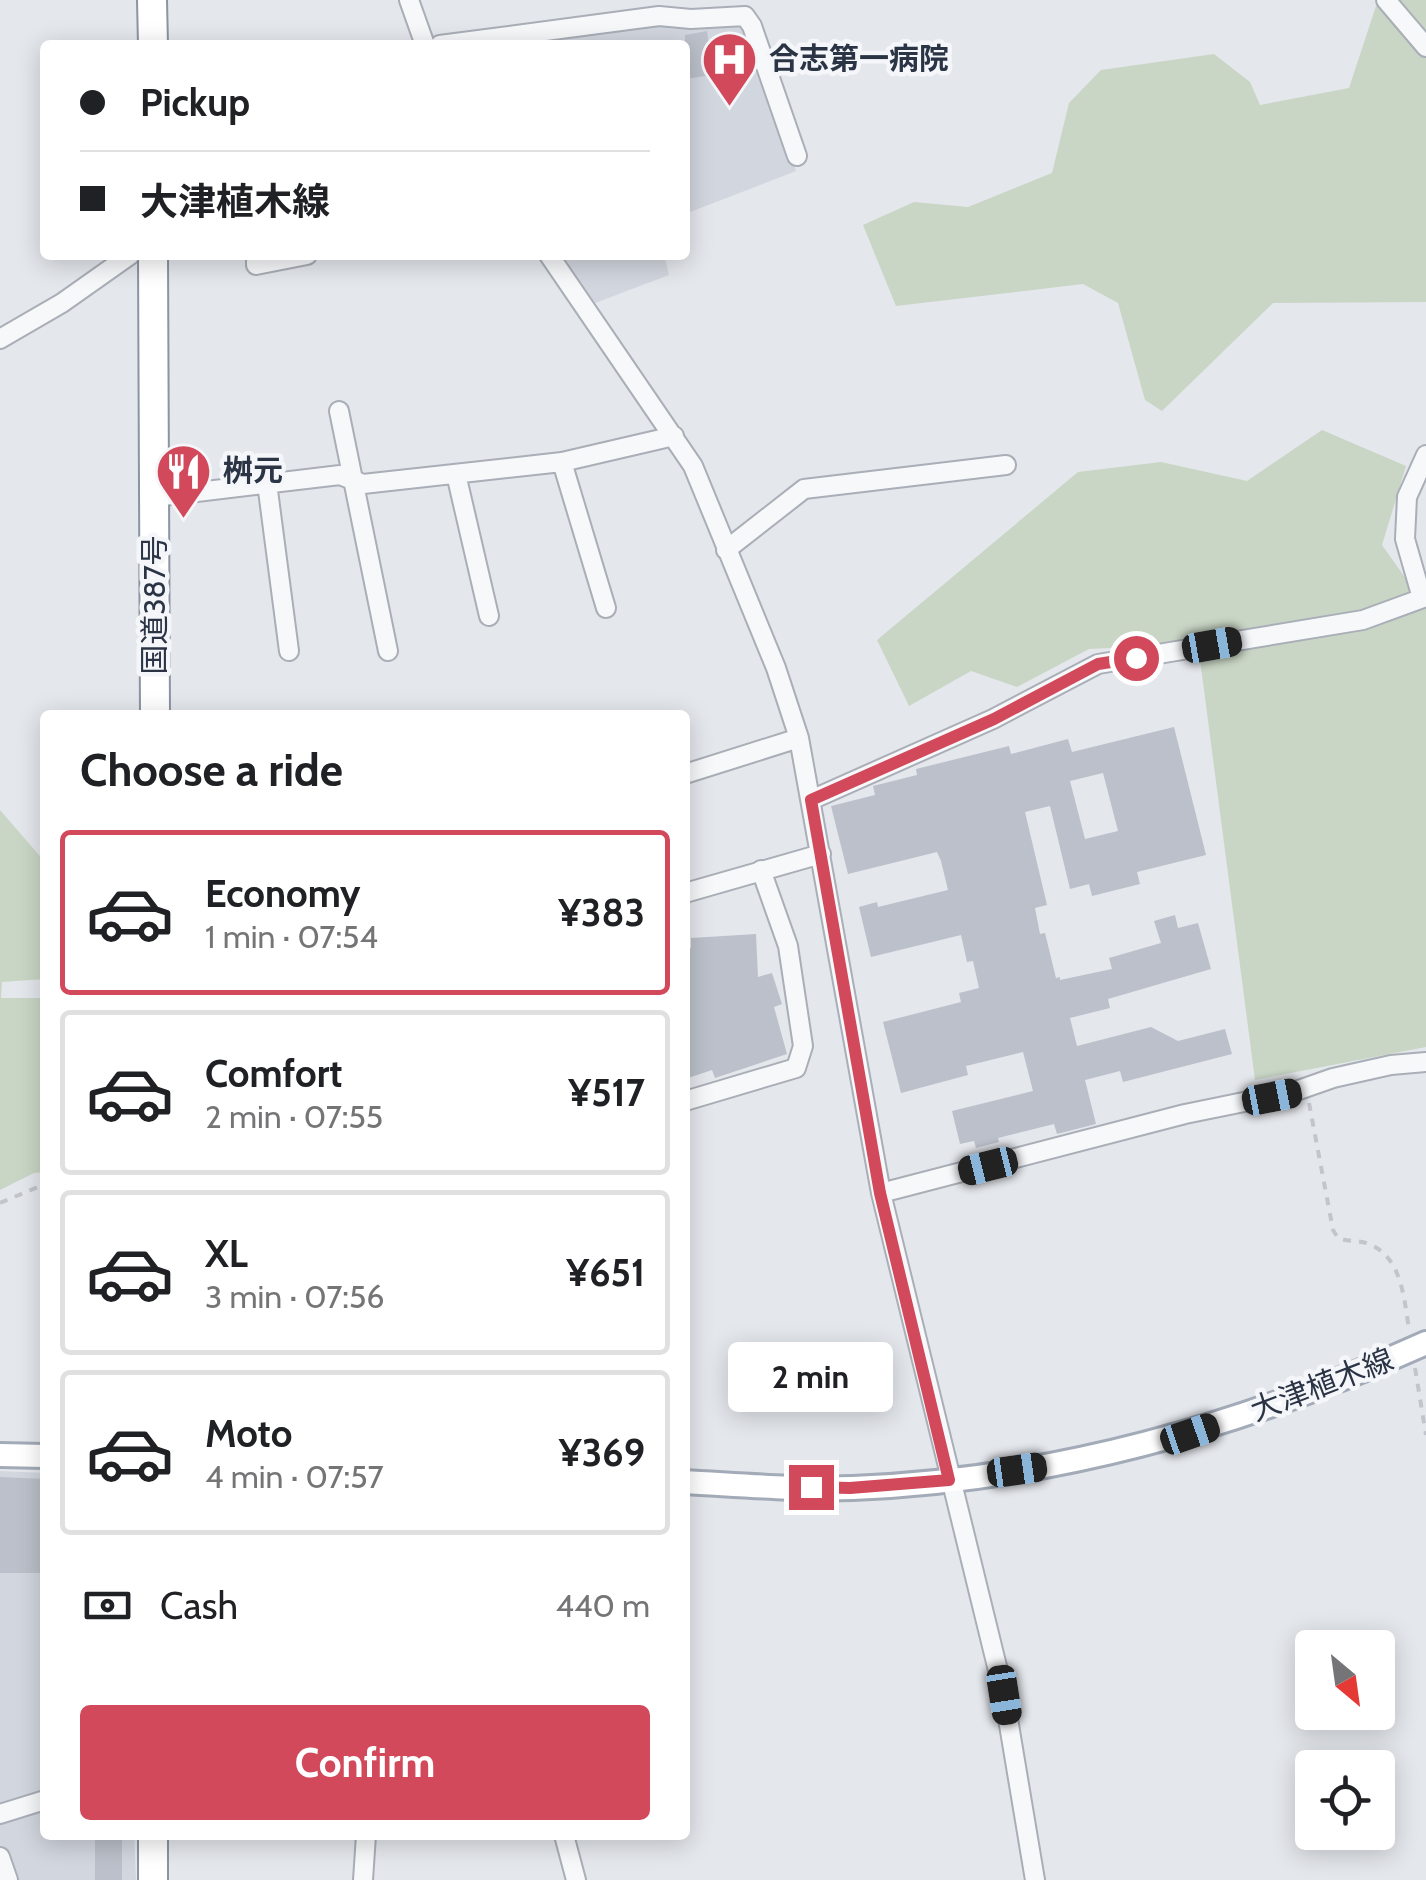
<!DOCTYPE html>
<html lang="en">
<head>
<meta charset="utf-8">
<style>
	:root { --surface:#fff; --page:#f2f2f2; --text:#202124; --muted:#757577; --line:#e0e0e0; --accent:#d1495b }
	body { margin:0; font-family:Cabin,"Noto Sans JP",sans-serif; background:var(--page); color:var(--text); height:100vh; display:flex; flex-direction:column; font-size:38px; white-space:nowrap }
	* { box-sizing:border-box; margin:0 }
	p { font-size:32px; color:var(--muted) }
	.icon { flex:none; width:55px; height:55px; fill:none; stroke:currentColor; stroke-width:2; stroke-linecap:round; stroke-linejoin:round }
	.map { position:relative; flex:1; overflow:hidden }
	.drawer { position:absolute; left:40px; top:710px; width:650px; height:1130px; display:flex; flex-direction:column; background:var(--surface); border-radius:10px; box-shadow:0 5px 25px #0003 }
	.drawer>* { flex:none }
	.guide { position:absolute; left:40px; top:40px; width:650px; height:220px; border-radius:10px; box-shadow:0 5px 25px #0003; display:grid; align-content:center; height:220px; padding:0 40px; background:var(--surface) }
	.needle { width:65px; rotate:151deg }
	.buttons { position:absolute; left:1295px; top:1630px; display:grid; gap:20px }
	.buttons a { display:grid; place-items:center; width:100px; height:100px; border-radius:10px; background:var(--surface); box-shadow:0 5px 25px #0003; font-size:50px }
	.end { position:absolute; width:45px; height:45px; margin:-22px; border:12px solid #d1495b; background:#fff; box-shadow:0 0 0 5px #fff }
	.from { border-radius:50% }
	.bubble { position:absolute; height:70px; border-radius:10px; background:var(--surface); box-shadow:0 5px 25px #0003; font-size:32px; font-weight:700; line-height:70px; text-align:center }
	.car { position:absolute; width:30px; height:60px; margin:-30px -15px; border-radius:12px; box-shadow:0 0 8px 2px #0007; background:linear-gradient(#222 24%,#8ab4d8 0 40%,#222 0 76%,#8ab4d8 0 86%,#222 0) }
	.guide b { display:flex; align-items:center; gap:35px; height:95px; font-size:38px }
	.guide b+b { border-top:2px solid var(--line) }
	.guide i { width:25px; height:25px; background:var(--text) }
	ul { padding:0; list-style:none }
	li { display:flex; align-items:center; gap:30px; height:165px; margin:0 20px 15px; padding:0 20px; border:5px solid var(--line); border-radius:10px }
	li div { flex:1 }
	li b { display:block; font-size:38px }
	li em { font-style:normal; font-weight:700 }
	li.selected { border-color:var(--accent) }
	li>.icon { width:90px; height:90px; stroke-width:1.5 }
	h2 { padding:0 40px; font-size:45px; line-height:120px }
	.pay { display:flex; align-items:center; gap:25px; height:110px; padding:0 40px; font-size:38px }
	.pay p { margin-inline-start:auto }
	.primary-button { display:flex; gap:20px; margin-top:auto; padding:20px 40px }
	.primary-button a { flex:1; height:115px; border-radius:10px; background:var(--accent); color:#fff; font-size:40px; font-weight:700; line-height:115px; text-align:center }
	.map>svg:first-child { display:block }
</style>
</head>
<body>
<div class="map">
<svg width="1426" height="1880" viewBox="0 0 1426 1880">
	<rect width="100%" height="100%" fill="#e4e7ec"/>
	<path fill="#d2d6de" d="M646,22L693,29L745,22L796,171L685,214V45H475Z
		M558,255H664L669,275L595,303Z
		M0,1471L45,1473V1835H134L136,1880H0Z"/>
	<path fill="#c9d6c5" d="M1378,0H1426V302L1273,303L1162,411L1145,400L1118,303L1083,284L896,306L863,225L914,202L968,207L1052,173L1069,103L1101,70L1214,54L1250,82L1260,105L1349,88Z
		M1322,430L1406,466L1382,545L1426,607V1047L1255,1080L1198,644L1089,649L1017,687L971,671L909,706L877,640L1078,472L1161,462L1247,481Z
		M0,810L45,862V979L2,982L1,998H45V1172L34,1173L0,1190Z"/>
	<path fill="#bbc0ca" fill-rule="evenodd" d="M707,31L713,75L685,79V35Z
		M1174,727L1206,855L1137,872L1140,884L1092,896L1089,884L1070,889L1050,806L1025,812L1047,905L1035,908L1040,934L1045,933L1056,978L1060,977V980L1112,969L1109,958L1161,943L1154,921L1175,915L1178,928L1198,923L1211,969L1108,999L1110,1008L1070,1018L1077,1046L1151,1027L1178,1041L1225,1029L1232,1054L1123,1082L1120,1071L1085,1080L1096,1124L1057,1134L1054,1124L998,1138L999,1142L976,1148L974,1141L960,1144L952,1111L1033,1091L1023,1052L966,1066L968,1075L901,1093L883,1022L961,1002L959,993L979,988L973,961L967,962L961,935L871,957L859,907L877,902L878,907L948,890L941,861L937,852L848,874L831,806L875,795L873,786L917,775L916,769L1009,746L1011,754L1068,739L1072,752ZM1103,773L1118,831L1085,839L1070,781Z
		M756,934L758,977L772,973L782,1004L774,1007L787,1054L715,1078L712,1070L685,1079V950L691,948V938Z
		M0,1477L45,1479V1573H0Z
		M95,1835H122V1880H95Z"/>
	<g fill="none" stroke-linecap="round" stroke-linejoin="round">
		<defs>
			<path id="minor" d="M409,0L425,45
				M1386,0L1426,47
				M440,45L659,16L691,19L745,16L752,26L797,156
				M256,255V265L307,255
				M549,255L693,466L776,668L799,738L881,1193L1004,1695L1035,1880
				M0,339L62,303L130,255
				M339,411L388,651
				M562,462L606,608
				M456,474L489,616
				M267,483L289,651
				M155,497L340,475L363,484L562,462L674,436
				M726,550L804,489L1006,465
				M1422,598L1405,539L1407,497L1426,455
				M685,774L799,738
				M811,800L993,719L1098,664L1363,620L1426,597
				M685,893L821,854
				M685,1101L796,1068L803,1046L788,946L761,870
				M881,1193L1185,1114L1293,1092L1333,1078L1391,1065L1426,1062
				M0,1814L45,1800
				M564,1835L576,1880
				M0,1857L8,1880
				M363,1880L366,1835"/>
			<path id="major" d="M0,1455L45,1456
				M685,1482C741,1485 797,1490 853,1488C1053,1480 1245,1425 1426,1343"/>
			<path id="highway" d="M152,0L153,45
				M153,255L155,715
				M153,1835V1880"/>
		</defs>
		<use href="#minor" stroke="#a9aeb7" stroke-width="22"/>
		<use href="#major" stroke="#a3abb8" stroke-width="28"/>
		<use href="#highway" stroke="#8b94a3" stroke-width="32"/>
		<path stroke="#c2c5cb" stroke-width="4" stroke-dasharray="8 8" stroke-linecap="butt" d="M1309,1103L1333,1230L1338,1238C1348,1242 1359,1240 1369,1244C1402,1257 1404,1299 1409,1329
			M0,1203L45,1184
			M1415,1368L1426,1435"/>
		<use href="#minor" stroke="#f7f8fa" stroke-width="18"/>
		<use href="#major" stroke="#fff" stroke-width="22"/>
		<use href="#highway" stroke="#fff" stroke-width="28"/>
	</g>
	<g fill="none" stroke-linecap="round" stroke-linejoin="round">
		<path stroke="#d1495b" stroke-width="12" d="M811,1487L850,1488L949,1480L880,1193L811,800L994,719L1098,664L1136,658"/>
	</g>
	<defs>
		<symbol id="hospital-pin" viewBox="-11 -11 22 30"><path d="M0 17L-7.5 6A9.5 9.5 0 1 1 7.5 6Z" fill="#d1495b" stroke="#f4f6f9"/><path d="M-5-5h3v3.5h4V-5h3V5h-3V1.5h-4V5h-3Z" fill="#fff"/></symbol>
		<symbol id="restaurant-pin" viewBox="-11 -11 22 30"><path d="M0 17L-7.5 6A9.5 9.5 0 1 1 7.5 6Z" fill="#d1495b" stroke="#f4f6f9"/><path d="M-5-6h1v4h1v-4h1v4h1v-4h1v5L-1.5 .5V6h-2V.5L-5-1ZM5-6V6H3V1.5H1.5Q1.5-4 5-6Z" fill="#fff"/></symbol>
	</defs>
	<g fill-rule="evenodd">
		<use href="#hospital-pin" x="698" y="28" width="63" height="86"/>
		<use href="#restaurant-pin" x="152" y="440" width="63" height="86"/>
	</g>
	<g text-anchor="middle" stroke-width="9" stroke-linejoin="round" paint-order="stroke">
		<g font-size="30" font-weight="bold" fill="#2b3445" stroke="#f4f6f9" text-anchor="start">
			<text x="769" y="69">合志第一病院</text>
			<text x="223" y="481">桝元</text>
		</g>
		<g font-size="30" fill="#2b3445" stroke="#f4f6f9">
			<text transform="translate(155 605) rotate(-90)" y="10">国道387号</text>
			<text transform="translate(1322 1385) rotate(-21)" y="10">大津植木線</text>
		</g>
	</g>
</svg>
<div class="buttons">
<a><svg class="needle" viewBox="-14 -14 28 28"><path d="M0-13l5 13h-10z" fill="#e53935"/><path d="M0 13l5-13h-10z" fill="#757577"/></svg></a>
<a><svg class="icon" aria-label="locate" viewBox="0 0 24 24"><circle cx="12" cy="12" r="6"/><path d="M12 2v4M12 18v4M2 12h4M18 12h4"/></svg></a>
</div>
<i class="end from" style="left:1136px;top:658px"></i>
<i class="end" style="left:811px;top:1487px"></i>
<div class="bubble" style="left:728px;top:1342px;width:165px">2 min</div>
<i class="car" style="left:1212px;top:645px;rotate:80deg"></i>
<i class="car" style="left:1272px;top:1097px;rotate:79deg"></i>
<i class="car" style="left:988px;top:1166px;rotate:256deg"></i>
<i class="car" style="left:1190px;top:1434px;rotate:71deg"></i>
<i class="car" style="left:1017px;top:1470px;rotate:82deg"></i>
<i class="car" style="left:1004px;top:1695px;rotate:171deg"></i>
<div class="guide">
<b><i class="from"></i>Pickup</b>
<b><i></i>大津植木線</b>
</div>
<section class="drawer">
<h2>Choose a ride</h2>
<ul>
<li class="selected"><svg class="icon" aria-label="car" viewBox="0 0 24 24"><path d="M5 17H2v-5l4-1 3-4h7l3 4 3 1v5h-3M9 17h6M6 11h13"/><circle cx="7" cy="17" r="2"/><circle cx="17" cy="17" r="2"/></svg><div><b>Economy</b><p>1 min · 07:54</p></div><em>¥383</em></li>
<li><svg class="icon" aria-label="car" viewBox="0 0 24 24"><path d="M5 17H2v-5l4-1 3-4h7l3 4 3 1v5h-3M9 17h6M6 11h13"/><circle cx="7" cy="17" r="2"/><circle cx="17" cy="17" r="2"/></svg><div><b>Comfort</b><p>2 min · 07:55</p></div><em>¥517</em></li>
<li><svg class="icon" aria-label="car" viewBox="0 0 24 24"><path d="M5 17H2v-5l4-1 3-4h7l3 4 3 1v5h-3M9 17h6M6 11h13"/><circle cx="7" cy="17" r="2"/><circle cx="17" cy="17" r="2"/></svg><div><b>XL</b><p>3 min · 07:56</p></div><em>¥651</em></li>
<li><svg class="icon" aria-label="car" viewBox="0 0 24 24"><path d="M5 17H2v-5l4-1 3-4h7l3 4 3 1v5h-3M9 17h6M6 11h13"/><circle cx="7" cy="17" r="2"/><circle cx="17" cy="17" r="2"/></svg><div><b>Moto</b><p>4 min · 07:57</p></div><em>¥369</em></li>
</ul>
<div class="pay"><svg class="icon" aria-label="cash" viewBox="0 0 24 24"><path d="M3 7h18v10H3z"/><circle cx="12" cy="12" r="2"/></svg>Cash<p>440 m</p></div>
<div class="primary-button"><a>Confirm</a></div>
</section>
</div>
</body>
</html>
